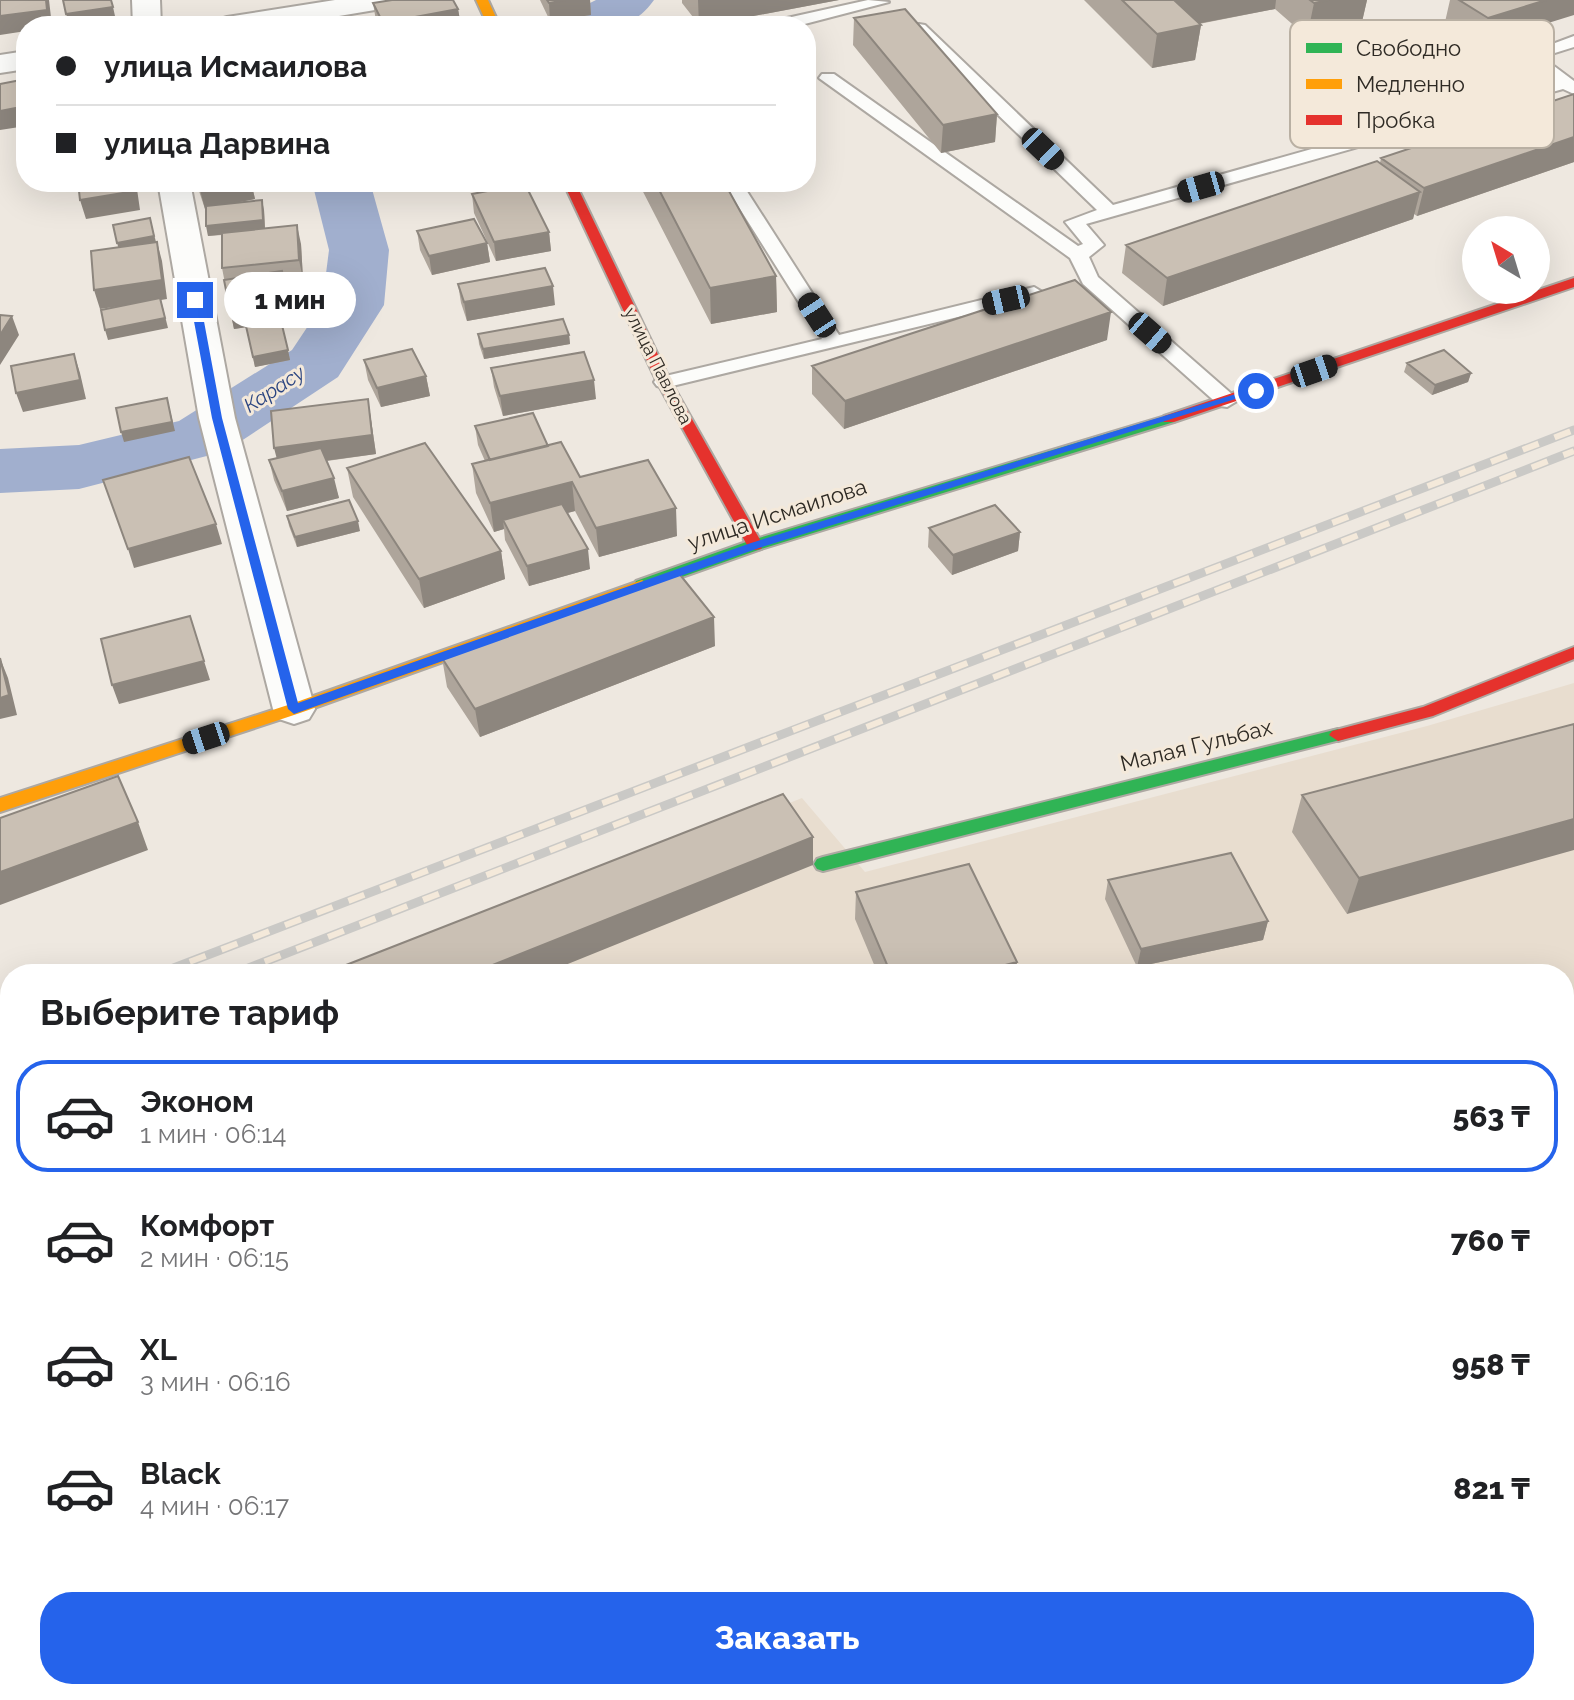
<!DOCTYPE html>
<html lang="ru">
<head>
<meta charset="utf-8">
<style>
	:root { --surface:#fff; --page:#f6f6f6; --text:#202124; --muted:#757577; --line:#e0e0e0; --accent:#2563eb }
	body { margin:0; font-family:Raleway,sans-serif; background:var(--page); color:var(--text); height:100vh; display:flex; flex-direction:column; font-size:30px; white-space:nowrap }
	* { box-sizing:border-box; margin:0 }
	p { font-size:26px; color:var(--muted) }
	.icon { flex:none; width:44px; height:44px; fill:none; stroke:currentColor; stroke-width:2; stroke-linecap:round; stroke-linejoin:round }
	.map { position:relative; flex:1; overflow:hidden }
	.panel { position:absolute; left:0px; top:964px; width:1574px; height:736px; display:flex; flex-direction:column; background:var(--surface); border-radius:32px 32px 0 0; box-shadow:0 8px 32px #0002 }
	.panel>* { flex:none }
	.banner { position:absolute; left:16px; top:16px; width:800px; height:176px; border-radius:32px; box-shadow:0 8px 32px #0002; display:grid; align-content:center; height:176px; padding:0 40px; background:var(--surface) }
	.needle { width:52px; rotate:322deg }
	.controls { position:absolute; left:1462px; top:216px; display:grid; gap:16px }
	.controls a { display:grid; place-items:center; width:88px; height:88px; border-radius:50%; background:var(--surface); box-shadow:0 8px 32px #0002; font-size:40px }
	.end { position:absolute; width:36px; height:36px; margin:-18px; border:10px solid #2563eb; background:#fff; box-shadow:0 0 0 4px #fff }
	.from { border-radius:50% }
	.bubble { position:absolute; height:56px; border-radius:28px; background:var(--surface); box-shadow:0 8px 32px #0002; font-size:26px; font-weight:800; line-height:56px; text-align:center }
	.car { position:absolute; width:24px; height:48px; margin:-24px -12px; border-radius:10px; box-shadow:0 0 6px 2px #0007; background:linear-gradient(#222 24%,#8ab4d8 0 40%,#222 0 76%,#8ab4d8 0 86%,#222 0) }
	.banner b { display:flex; align-items:center; gap:28px; height:76px; font-size:30px }
	.banner b+b { border-top:2px solid var(--line) }
	.banner i { width:20px; height:20px; background:var(--text) }
	ul { padding:0; list-style:none }
	li { display:flex; align-items:center; gap:24px; height:112px; margin:0 16px 12px; padding:0 24px; border:4px solid transparent; border-radius:32px }
	li div { flex:1 }
	li b { display:block; font-size:30px }
	li em { font-style:normal; font-weight:800 }
	li.on { border-color:var(--accent) }
	li>.icon { width:72px; height:72px; stroke-width:1.5 }
	h2 { padding:0 40px; font-size:36px; line-height:96px }
	.primary-button { display:flex; gap:16px; margin-top:auto; padding:16px 40px }
	.primary-button a { flex:1; height:92px; border-radius:32px; background:var(--accent); color:#fff; font-size:32px; font-weight:800; line-height:92px; text-align:center }
	.map>svg:first-child { display:block }
</style>
</head>
<body>
<div class="map">
<svg width="1574" height="1700" viewBox="0 0 1574 1700">
	<rect width="100%" height="100%" fill="#eee8e0"/>
	<path fill="#e8ddcf" d="M1574,683V1700H0V1118L10,1114V1690H1564V974H361L802,798L865,872L1427,726Z"/>
	<path fill="#a1afce" d="M1574,1434V1700H1216L1217,1690H1564V1437Z"/>
	<g fill="none" stroke-linecap="round" stroke-linejoin="round">
		<path fill="#a1afce" fill-rule="evenodd" d="M596,0H654C629,36 598,26 559,26L566,15Z
			M312,182H370L389,250L384,305L338,377L226,451L79,489L0,493V449L79,445L179,421L292,350L322,305L329,250Z"/>
		<defs>
			<path id="lane" d="M868,0L889,2L797,26H767L769,22Z
				M919,24L925,25L1113,205L1553,81L1520,56L1574,36V47L1542,57L1574,81V94L1563,89L1086,224L1104,245L1089,257L1098,277L1234,396L1237,401L1227,407L1220,406L1083,284L1070,258L819,78L822,74H834L1078,246L1083,244L1065,222L1097,210L913,33V25Z
				M723,182H741L839,335L1034,287L1044,293L1041,297L664,388L657,386L654,382L657,378L822,339Z"/>
			<path id="street" d="M132,0H160L161,26H133Z
				M335,0H401L397,6L387,8L279,26H213L217,20L227,17Z
				M26,51V69L0,73V55Z
				M158,182H190L235,418L315,709L309,719L294,724L279,719L273,709L199,418Z"/>
			<path id="fast" d="M1169,415L1174,416V422L761,549L648,589H636L634,585L636,581L749,541Z
				M1338,729L1347,735L1344,739L823,871L817,869L814,864L817,859L823,857Z"/>
			<path id="slow" d="M476,0H488L500,26H488Z
				M642,580L650,585L648,589L300,713L0,812V798L288,705Z"/>
			<path id="jam" d="M563,182H575L671,382L763,545L761,549L755,550L747,545L657,382Z
				M1574,278V287L1174,422H1164L1162,419L1164,416Z
				M1574,647V659L1433,716L1338,741L1329,735L1332,731L1423,707Z"/>
		</defs>
		<use href="#lane" stroke="#ada8a2" stroke-width="4"/>
		<use href="#street" stroke="#ada8a2" stroke-width="4"/>
		<use href="#fast" stroke="#ada8a2" stroke-width="4"/>
		<use href="#slow" stroke="#ada8a2" stroke-width="4"/>
		<use href="#jam" stroke="#ada8a2" stroke-width="4"/>
		<use href="#lane" fill="#fcfcfa" fill-rule="evenodd"/>
		<use href="#street" fill="#fcfcfa" fill-rule="evenodd"/>
		<use href="#fast" fill="#30b455" fill-rule="evenodd"/>
		<use href="#slow" fill="#ff9f0a" fill-rule="evenodd"/>
		<use href="#jam" fill="#e5322d" fill-rule="evenodd"/>
		<defs>
			<path id="rail-far1" d="M158,974L1574,430
				M233,974L1574,451"/>
			<path id="rail" d="M0,1035L10,1031
				M0,1065L10,1061"/>
		</defs>
		<use href="#rail-far1" stroke="#cac9c6" stroke-width="9"/>
		<use href="#rail" stroke="#cac9c6" stroke-width="10"/>
		<use href="#rail-far1" stroke="#f4e9da" stroke-width="6" stroke-dasharray="17" stroke-linecap="butt"/>
		<use href="#rail" stroke="#f4e9da" stroke-width="7" stroke-dasharray="22" stroke-linecap="butt"/>
	</g>
	<path fill="#aea59b" d="M540,0H590L591,15L550,21Z
		M682,0H839L700,26L682,3Z
		M1084,0H1367L1361,26L1307,37L1275,9L1199,24L1201,25L1195,60L1152,68Z
		M1450,0H1574L1481,44L1445,22Z
		M373,3L458,9L461,26H378L376,21Z
		M854,18L997,114L995,142L941,153L853,45Z
		M1574,94V162L1417,216L1414,214L1413,219L1163,306L1122,273L1126,245L1380,163L1381,158Z
		M196,182H251L255,199L232,203L264,210L265,228L301,244L303,279L284,281L293,320L281,321L290,360L255,367L246,327L234,329L222,268V235L208,236L206,208L205,209Z
		M458,182H513L464,192Z
		M638,182H724L776,276L777,312L711,324Z
		M472,194L549,232L551,251L496,261L474,213Z
		M417,231L487,243L490,262L432,275L420,250Z
		M458,284L555,305L467,321L461,303Z
		M478,334L569,335L570,344L484,359L479,344Z
		M1107,340L844,429L812,394V366Z
		M364,360L426,376L430,396L381,407L368,380Z
		M1407,363L1471,373L1468,382L1432,395L1404,372Z
		M491,368L596,399L503,416L494,387Z
		M368,399L376,454L327,461L339,498L287,511L274,480L269,460L276,458Z
		M475,426L548,446L580,477L677,536L599,557L575,511L568,513L590,569L529,586L505,540L504,529L494,532L476,493L472,464L485,461L478,445Z
		M347,468L501,551L505,579L424,608L353,497Z
		M287,516L360,531L297,547L289,526Z
		M929,528L1020,532L1018,551L952,575L928,547Z
		M715,646L480,737L447,687L442,658Z
		M1574,724L1347,914L1292,832L1302,795Z
		M1108,880L1268,921L1263,940L1137,967L1105,899Z
		M856,892L1017,962L1015,974H878L855,919Z"/>
	<path fill="#8d867e" d="M46,0H49L52,26H26V31L0,35V16Z
		M566,0H590L591,15L550,21L549,3Z
		M698,0H839L700,26H699Z
		M1169,0H1276L1275,9L1165,30Z
		M1329,0H1367L1361,26L1307,37L1314,3Z
		M1546,0H1574V15L1481,44L1488,18Z
		M113,7L115,16L69,23L66,14Z
		M458,9L461,26H383V23Z
		M1201,25L1195,60L1152,68L1157,34Z
		M26,106V126L0,130V111Z
		M997,114L995,142L941,153L943,125Z
		M1574,137V162L1417,216L1424,188Z
		M39,182H96L42,190Z
		M134,182H136L140,210L86,219L80,200Z
		M241,182H251L255,199L205,209L200,190Z
		M462,182H513L464,192Z
		M1420,192L1413,219L1163,306L1167,278Z
		M262,200L264,210L265,230L208,236L206,226Z
		M150,218L157,246L120,253L117,243Z
		M297,225L301,244L303,279L299,260Z
		M549,232L551,251L496,261L494,242Z
		M157,242L162,261L167,299L161,300L168,328L108,340L105,330L161,300L100,309L94,290Z
		M487,243L490,262L432,275L429,256Z
		M776,276L777,312L711,324L710,288Z
		M553,286L555,305L467,321L464,302Z
		M288,300L293,320L234,329L230,310Z
		M1111,312L1107,340L844,429L845,401Z
		M12,316L19,335L0,365V335Z
		M569,335L570,344L484,359L483,349Z
		M288,350L290,360L255,367L253,357Z
		M74,354L80,373L86,399L23,412L16,393Z
		M1471,373L1468,382L1432,395L1435,385Z
		M426,376L430,396L381,407L377,388Z
		M594,380L596,399L503,416L500,396Z
		M167,398L175,431L124,442L121,432Z
		M368,399L376,454L279,467L274,448Z
		M334,478L339,498L287,511L282,491Z
		M572,482L575,511L507,528L503,520L504,529L494,532L490,503Z
		M676,508L677,536L599,557L596,528Z
		M358,521L360,531L297,547L295,537Z
		M216,524L222,544L134,568L128,549Z
		M1020,532L1018,551L952,575L953,555Z
		M588,549L590,569L529,586L527,566Z
		M501,551L505,579L424,608L419,579Z
		M714,617L715,646L480,737L475,709Z
		M0,658L8,678L17,715L0,719Z
		M204,661L210,680L119,704L112,685Z
		M1574,819V850L1347,914L1359,878Z
		M138,822L148,850L0,905V872Z
		M813,837V865L543,974H470Z
		M1268,921L1263,940L1137,967L1141,949Z
		M1017,962L1015,974H970Z
		M0,1603L10,1690L12,1700H0Z"/>
	<path fill="#cac0b4" stroke="#8d867e" stroke-width="2" d="M0,0H46L47,10L0,16Z
		M63,0H111L113,7L66,14Z
		M392,0H453L458,9L383,23L373,3Z
		M547,0H566L549,3Z
		M1122,0H1174L1201,25L1157,34Z
		M1310,0H1329L1314,3Z
		M1459,0H1546L1488,18Z
		M905,9L997,114L943,125L854,18Z
		M26,79V106L0,111V84Z
		M1574,94V137L1424,188L1381,158Z
		M1377,161L1420,192L1167,278L1126,245Z
		M78,182H134L135,191L80,200Z
		M197,182H241L200,190Z
		M655,182H724L776,276L710,288Z
		M525,184L549,232L494,242L472,194Z
		M262,200L263,220L206,226V206Z
		M150,218L154,236L117,243L113,225Z
		M474,219L487,243L429,256L417,231Z
		M297,225L299,260L222,268V233Z
		M157,242L162,280L94,290L91,251Z
		M545,268L553,286L464,302L458,284Z
		M282,271L288,300L230,310L224,280Z
		M1075,280L1111,312L845,401L812,366Z
		M160,298L165,318L105,330L101,310Z
		M0,315L12,316L0,335Z
		M563,319L569,335L483,349L478,334Z
		M281,321L288,350L253,357L246,326Z
		M412,349L426,376L377,388L364,360Z
		M1444,350L1471,373L1435,385L1407,363Z
		M584,352L594,380L500,396L491,368Z
		M74,354L80,380L16,393L11,366Z
		M167,398L172,422L121,432L116,408Z
		M368,399L372,435L274,448L271,411Z
		M533,413L548,446L490,460L475,426Z
		M561,442L580,477L648,460L676,508L596,528L572,482L490,503L472,464Z
		M425,443L501,551L419,579L347,468Z
		M321,448L334,478L282,491L269,460Z
		M189,457L216,524L128,549L103,480Z
		M349,500L358,521L295,537L287,516Z
		M562,504L588,549L527,566L503,520Z
		M995,505L1020,532L953,555L929,528Z
		M677,571L714,617L475,709L442,658Z
		M190,616L204,661L112,685L101,639Z
		M0,658L9,695L0,698Z
		M1574,724V819L1359,878L1302,795Z
		M118,776L138,822L0,872V818Z
		M783,794L813,837L470,974H323Z
		M1231,853L1268,921L1141,949L1108,880Z
		M969,864L1017,962L970,974H891L856,892Z"/>
	<path fill="#2563eb" d="M195,297L200,300L222,418L298,703L751,543L1252,389L1261,391L759,548L294,714L288,709L212,418L190,300Z"/>
	<g text-anchor="middle" stroke-width="6" stroke-linejoin="round" paint-order="stroke">
		<g font-size="18" fill="#2e2a24" stroke="#f4e9da">
			<text transform="translate(658 366) rotate(63)" y="6">улица Павлова</text>
		</g>
		<g font-size="20" font-style="italic" fill="#2b4581" stroke="#f4e9da">
			<text transform="translate(274 389) rotate(-33)" y="7">Карасу</text>
		</g>
		<g font-size="22" fill="#2e2a24" stroke="#f4e9da">
			<text transform="translate(777 514) rotate(-18)" y="8">улица Исмаилова</text>
			<text transform="translate(1196 745) rotate(-14)" y="8">Малая Гульбах</text>
		</g>
	</g>
	<rect x="1290" y="20" width="264" height="128" rx="12" fill="#f4e9da" stroke="#b9b0a3" stroke-width="2"/>
	<rect x="1306" y="43" width="36" height="10" fill="#30b455"/>
	<rect x="1306" y="79" width="36" height="10" fill="#ff9f0a"/>
	<rect x="1306" y="115" width="36" height="10" fill="#e5322d"/>
	<g font-size="22" fill="#2e2a24">
		<text x="1356" y="56">Свободно</text>
		<text x="1356" y="92">Медленно</text>
		<text x="1356" y="128">Пробка</text>
	</g>
</svg>
<div class="controls">
<a><svg class="needle" viewBox="-14 -14 28 28"><path d="M0-13l5 13h-10z" fill="#e53935"/><path d="M0 13l5-13h-10z" fill="#757577"/></svg></a>
</div>
<i class="end from" style="left:1256px;top:391px"></i>
<i class="end" style="left:195px;top:300px"></i>
<div class="bubble" style="left:224px;top:272px;width:132px">1 мин</div>
<i class="car" style="left:1043px;top:149px;rotate:134deg"></i>
<i class="car" style="left:1201px;top:187px;rotate:254deg"></i>
<i class="car" style="left:1006px;top:300px;rotate:257deg"></i>
<i class="car" style="left:817px;top:315px;rotate:327deg"></i>
<i class="car" style="left:1150px;top:333px;rotate:131deg"></i>
<i class="car" style="left:1314px;top:371px;rotate:71deg"></i>
<i class="car" style="left:206px;top:738px;rotate:252deg"></i>
<div class="banner">
<b><i class="from"></i>улица Исмаилова</b>
<b><i></i>улица Дарвина</b>
</div>
<section class="panel">
<h2>Выберите тариф</h2>
<ul>
<li class="on"><svg class="icon" aria-label="car" viewBox="0 0 24 24"><path d="M5 17H2v-5l4-1 3-4h7l3 4 3 1v5h-3M9 17h6M6 11h13"/><circle cx="7" cy="17" r="2"/><circle cx="17" cy="17" r="2"/></svg><div><b>Эконом</b><p>1 мин · 06:14</p></div><em>563 ₸</em></li>
<li><svg class="icon" aria-label="car" viewBox="0 0 24 24"><path d="M5 17H2v-5l4-1 3-4h7l3 4 3 1v5h-3M9 17h6M6 11h13"/><circle cx="7" cy="17" r="2"/><circle cx="17" cy="17" r="2"/></svg><div><b>Комфорт</b><p>2 мин · 06:15</p></div><em>760 ₸</em></li>
<li><svg class="icon" aria-label="car" viewBox="0 0 24 24"><path d="M5 17H2v-5l4-1 3-4h7l3 4 3 1v5h-3M9 17h6M6 11h13"/><circle cx="7" cy="17" r="2"/><circle cx="17" cy="17" r="2"/></svg><div><b>XL</b><p>3 мин · 06:16</p></div><em>958 ₸</em></li>
<li><svg class="icon" aria-label="car" viewBox="0 0 24 24"><path d="M5 17H2v-5l4-1 3-4h7l3 4 3 1v5h-3M9 17h6M6 11h13"/><circle cx="7" cy="17" r="2"/><circle cx="17" cy="17" r="2"/></svg><div><b>Black</b><p>4 мин · 06:17</p></div><em>821 ₸</em></li>
</ul>
<div class="primary-button"><a>Заказать</a></div>
</section>
</div>
</body>
</html>
